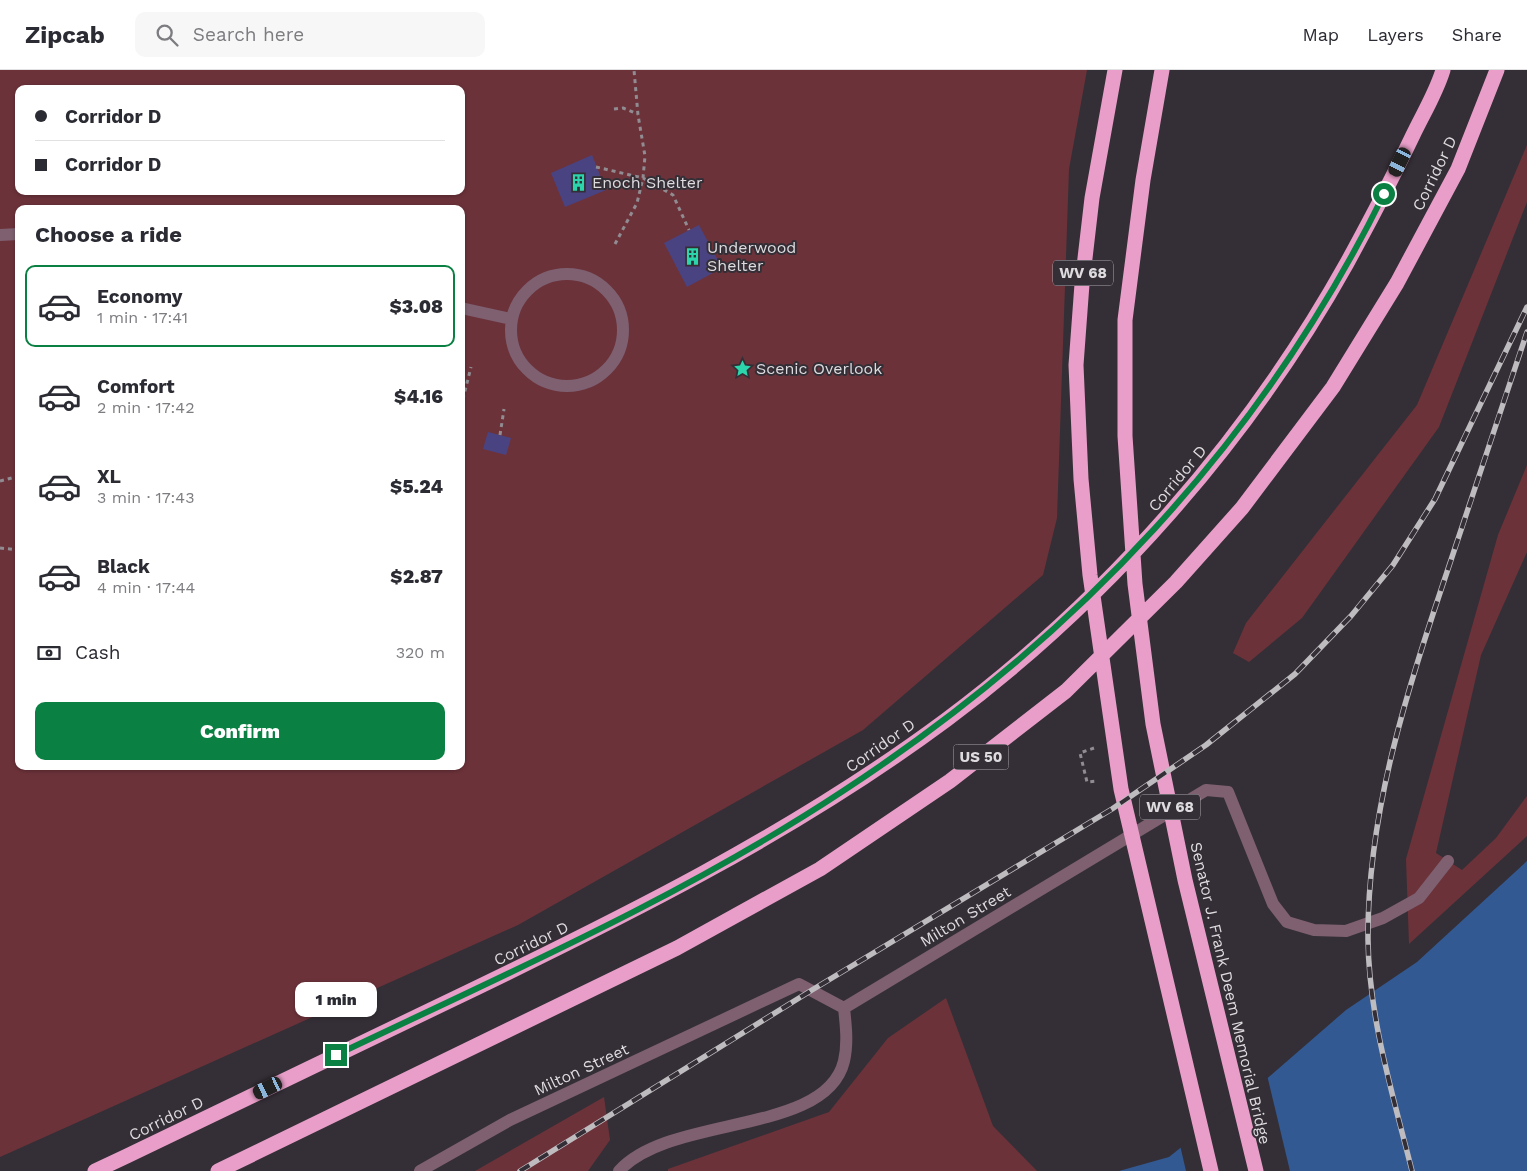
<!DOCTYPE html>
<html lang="en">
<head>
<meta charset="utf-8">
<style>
	:root { --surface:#fff; --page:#f7f7f7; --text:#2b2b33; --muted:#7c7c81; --line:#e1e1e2; --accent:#0b8043 }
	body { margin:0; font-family:"Work Sans",sans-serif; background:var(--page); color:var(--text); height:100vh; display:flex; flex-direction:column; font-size:19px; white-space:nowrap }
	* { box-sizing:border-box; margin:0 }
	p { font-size:16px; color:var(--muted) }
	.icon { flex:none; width:28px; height:28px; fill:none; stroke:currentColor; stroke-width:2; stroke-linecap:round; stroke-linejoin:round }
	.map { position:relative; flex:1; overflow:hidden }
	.side { position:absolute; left:15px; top:135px; width:450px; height:565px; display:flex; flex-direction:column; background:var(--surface); border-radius:10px; box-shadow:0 1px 4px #0004 }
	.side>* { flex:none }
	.top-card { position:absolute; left:15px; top:15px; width:450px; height:110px; border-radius:10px; box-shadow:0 1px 4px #0004; display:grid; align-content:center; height:110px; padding:0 20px; background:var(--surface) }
	.end { position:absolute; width:22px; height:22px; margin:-11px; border:6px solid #0b8043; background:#fff; box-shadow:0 0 0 2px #fff }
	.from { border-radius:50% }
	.bubble { position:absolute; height:35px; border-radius:10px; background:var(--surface); box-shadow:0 1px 4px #0004; font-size:16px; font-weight:800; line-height:35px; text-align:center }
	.car { position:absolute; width:15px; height:30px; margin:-15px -8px; border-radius:6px; box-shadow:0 0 4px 1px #0007; background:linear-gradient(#222 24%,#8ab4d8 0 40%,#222 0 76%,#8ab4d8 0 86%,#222 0) }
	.top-card b { display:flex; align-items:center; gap:18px; height:48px; font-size:19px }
	.top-card b+b { border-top:1px solid var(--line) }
	.top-card i { width:12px; height:12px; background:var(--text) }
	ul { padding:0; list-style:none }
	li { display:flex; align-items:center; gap:15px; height:82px; margin:0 10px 8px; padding:0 10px; border:2px solid transparent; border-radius:10px }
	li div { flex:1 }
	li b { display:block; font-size:19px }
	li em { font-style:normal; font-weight:800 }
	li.selected { border-color:var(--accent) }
	li>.icon { width:45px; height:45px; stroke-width:1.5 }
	h2 { padding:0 20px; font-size:22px; line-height:60px }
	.pay { display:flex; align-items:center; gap:12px; height:55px; padding:0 20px; font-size:19px }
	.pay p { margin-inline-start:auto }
	.primary-button { display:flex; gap:10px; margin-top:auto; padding:10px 20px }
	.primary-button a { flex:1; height:58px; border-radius:10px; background:var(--accent); color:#fff; font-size:20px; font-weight:800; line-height:58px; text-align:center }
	header { display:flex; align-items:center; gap:30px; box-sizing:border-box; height:70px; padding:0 25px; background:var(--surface); border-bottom:1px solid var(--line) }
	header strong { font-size:24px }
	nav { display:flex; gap:28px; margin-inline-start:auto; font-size:18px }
	.search { width:350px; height:45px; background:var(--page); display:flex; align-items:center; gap:12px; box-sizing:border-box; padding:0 18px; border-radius:10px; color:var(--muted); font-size:19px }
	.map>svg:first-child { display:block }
</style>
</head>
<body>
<header>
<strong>Zipcab</strong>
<div class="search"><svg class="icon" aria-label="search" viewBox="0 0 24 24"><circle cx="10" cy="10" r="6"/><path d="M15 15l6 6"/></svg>Search here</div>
<nav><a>Map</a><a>Layers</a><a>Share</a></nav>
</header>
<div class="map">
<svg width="1527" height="1101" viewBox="0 0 1527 1101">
	<rect width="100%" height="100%" fill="#342f36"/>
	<path fill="#6c323a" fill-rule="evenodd" d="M0,0H1087L1069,99L1057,448L1043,505L863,660L518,855L0,1087ZM19,19H461V121H19ZM19,139H461V696H19Z
		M1527,75V132L1439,357L1302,548L1249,592L1233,583L1246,553L1417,335Z
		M1527,395V482L1481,585L1436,783L1462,800L1496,768L1527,726V766L1409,874L1406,789L1498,465Z
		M946,928L993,1056L1037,1101H668V1099L829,1042L888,968Z
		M604,1027L610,1070L588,1101H475Z"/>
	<path fill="#335992" d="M1527,791V1101H1119L1169,1087L1263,1012L1346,940L1417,892Z"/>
	<path fill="#342f36" d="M1267,1005L1290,1101H1186L1180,1075Z"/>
	<path fill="#4a4382" d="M592,85L606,120L565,137L551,103Z
		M699,155L722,198L687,217L664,173Z
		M488,362L511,368L506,385L483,379Z"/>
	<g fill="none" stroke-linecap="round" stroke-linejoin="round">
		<path stroke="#908c91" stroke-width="3" stroke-dasharray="4 4" stroke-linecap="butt" d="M614,39L623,38L638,44
			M596,97L643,108L673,125L689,160
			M615,174L637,133L643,108L645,86L638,45L634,0
			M461,337L471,297
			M500,365L504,339
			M0,411L19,406
			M0,478L19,480
			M1094,678L1080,683L1087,712L1097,711"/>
		<path stroke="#7e6071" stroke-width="12" d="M0,165L19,164
			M511 260a56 56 0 1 1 112 0a56 56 0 1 1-112 0Z
			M461,238L511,249
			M420,1101L510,1050L799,914L844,938L1206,720L1228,722L1273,834L1287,852L1314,860L1346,861L1383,848L1419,828L1448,791
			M619,1101C670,1044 826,1066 844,991C848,974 846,956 844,938"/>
		<path stroke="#e89ec8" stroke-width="15" d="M1115,0L1092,128L1082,214L1076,295L1081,409L1090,505L1121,719L1211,1101
			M1162,0L1143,110L1125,250V366L1135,514L1153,654L1185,810L1256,1101
			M95,1101C212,1046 328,989 445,933C618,850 791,765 946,650C1107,530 1249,369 1347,193C1370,151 1392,109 1413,65C1423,44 1436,23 1443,0
			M218,1101L677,878L820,799L950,711L1066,621L1176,512L1242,438L1333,317L1397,213L1458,99L1497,0"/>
		<defs>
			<path id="rail" d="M520,1101L812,920L1112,739L1206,675L1295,604L1351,546L1393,495L1435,429L1527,237
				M1412,1101C1393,1025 1369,949 1368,870C1367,743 1407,621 1447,502C1474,422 1500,342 1527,262"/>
		</defs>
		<use href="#rail" stroke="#bfbcc0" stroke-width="5.5"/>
		<use href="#rail" stroke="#342f36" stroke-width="4" stroke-dasharray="11" stroke-linecap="butt"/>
	</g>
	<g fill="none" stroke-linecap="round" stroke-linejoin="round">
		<path stroke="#0b8043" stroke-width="6" d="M336,985C508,903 684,826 843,721C1074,570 1262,372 1384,124"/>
	</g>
	<defs>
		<symbol id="building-bare" viewBox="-9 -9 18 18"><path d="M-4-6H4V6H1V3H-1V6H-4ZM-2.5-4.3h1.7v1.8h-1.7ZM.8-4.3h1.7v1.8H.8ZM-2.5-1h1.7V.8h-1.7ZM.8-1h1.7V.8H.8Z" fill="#2cd5ab" stroke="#342f36" stroke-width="2.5" paint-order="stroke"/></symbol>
		<symbol id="sight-bare" viewBox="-9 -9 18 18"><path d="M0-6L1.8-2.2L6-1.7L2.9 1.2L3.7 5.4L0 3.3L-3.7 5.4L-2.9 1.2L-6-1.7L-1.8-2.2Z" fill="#2cd5ab" stroke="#342f36" stroke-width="2.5" paint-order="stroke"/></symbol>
	</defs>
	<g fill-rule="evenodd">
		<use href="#building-bare" x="566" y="100" width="25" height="25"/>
		<use href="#building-bare" x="680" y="174" width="25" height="25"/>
		<use href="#sight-bare" x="730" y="286" width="25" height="25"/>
	</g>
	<g text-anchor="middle" stroke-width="4" stroke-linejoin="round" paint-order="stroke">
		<g fill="#342f36" stroke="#aba7ac" stroke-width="1">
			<rect x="1053" y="190.5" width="60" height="25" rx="4"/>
			<rect x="953.5" y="674.5" width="55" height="25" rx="4"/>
			<rect x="1140" y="724.5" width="60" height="25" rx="4"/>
		</g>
		<g font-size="15" font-weight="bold" fill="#dedbdf">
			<text x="1083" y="208">WV 68</text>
			<text x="981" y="692">US 50</text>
			<text x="1170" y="742">WV 68</text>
		</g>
		<g font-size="16" fill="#dedbdf" stroke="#342f36">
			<text transform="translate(1434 103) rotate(-64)" y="6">Corridor D</text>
			<text transform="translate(1177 408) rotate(-50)" y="6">Corridor D</text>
			<text transform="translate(880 675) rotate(-35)" y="6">Corridor D</text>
			<text transform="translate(965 846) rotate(-31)" y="6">Milton Street</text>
			<text transform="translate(531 873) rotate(-26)" y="6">Corridor D</text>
			<text transform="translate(1231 923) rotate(77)" y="6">Senator J. Frank Deem Memorial Bridge</text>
			<text transform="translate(581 999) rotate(-25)" y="6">Milton Street</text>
			<text transform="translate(166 1048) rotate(-26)" y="6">Corridor D</text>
		</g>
		<g font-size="16" fill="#dedbdf" stroke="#342f36" text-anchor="start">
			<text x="592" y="118">Enoch Shelter</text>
			<text x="707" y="183">Underwood<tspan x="707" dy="18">Shelter</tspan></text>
			<text x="756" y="304">Scenic Overlook</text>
		</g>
	</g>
</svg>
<i class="end from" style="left:1384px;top:124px"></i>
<i class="end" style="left:336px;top:985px"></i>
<div class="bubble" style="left:295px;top:912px;width:82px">1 min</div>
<i class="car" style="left:1400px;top:92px;rotate:206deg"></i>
<i class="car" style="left:268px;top:1018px;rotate:244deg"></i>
<div class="top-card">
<b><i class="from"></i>Corridor D</b>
<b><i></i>Corridor D</b>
</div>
<section class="side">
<h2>Choose a ride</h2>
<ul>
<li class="selected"><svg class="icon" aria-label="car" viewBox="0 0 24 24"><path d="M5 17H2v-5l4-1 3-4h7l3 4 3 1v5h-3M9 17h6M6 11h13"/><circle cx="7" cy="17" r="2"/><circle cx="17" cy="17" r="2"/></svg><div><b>Economy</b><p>1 min · 17:41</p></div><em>$3.08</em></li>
<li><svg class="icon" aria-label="car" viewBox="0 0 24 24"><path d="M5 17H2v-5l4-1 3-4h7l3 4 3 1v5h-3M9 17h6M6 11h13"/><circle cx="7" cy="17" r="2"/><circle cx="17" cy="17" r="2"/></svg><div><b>Comfort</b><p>2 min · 17:42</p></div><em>$4.16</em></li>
<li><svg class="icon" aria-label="car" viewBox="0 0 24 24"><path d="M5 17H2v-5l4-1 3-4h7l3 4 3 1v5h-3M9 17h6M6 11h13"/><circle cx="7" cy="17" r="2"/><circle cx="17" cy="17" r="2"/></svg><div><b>XL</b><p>3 min · 17:43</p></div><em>$5.24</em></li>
<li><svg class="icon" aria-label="car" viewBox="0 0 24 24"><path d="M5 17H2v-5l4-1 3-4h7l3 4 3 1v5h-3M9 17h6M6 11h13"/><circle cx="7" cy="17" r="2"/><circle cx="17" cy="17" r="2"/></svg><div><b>Black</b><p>4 min · 17:44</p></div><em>$2.87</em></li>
</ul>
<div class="pay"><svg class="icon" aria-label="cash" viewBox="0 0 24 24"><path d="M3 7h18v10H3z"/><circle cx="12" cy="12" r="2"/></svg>Cash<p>320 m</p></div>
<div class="primary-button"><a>Confirm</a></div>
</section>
</div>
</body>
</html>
